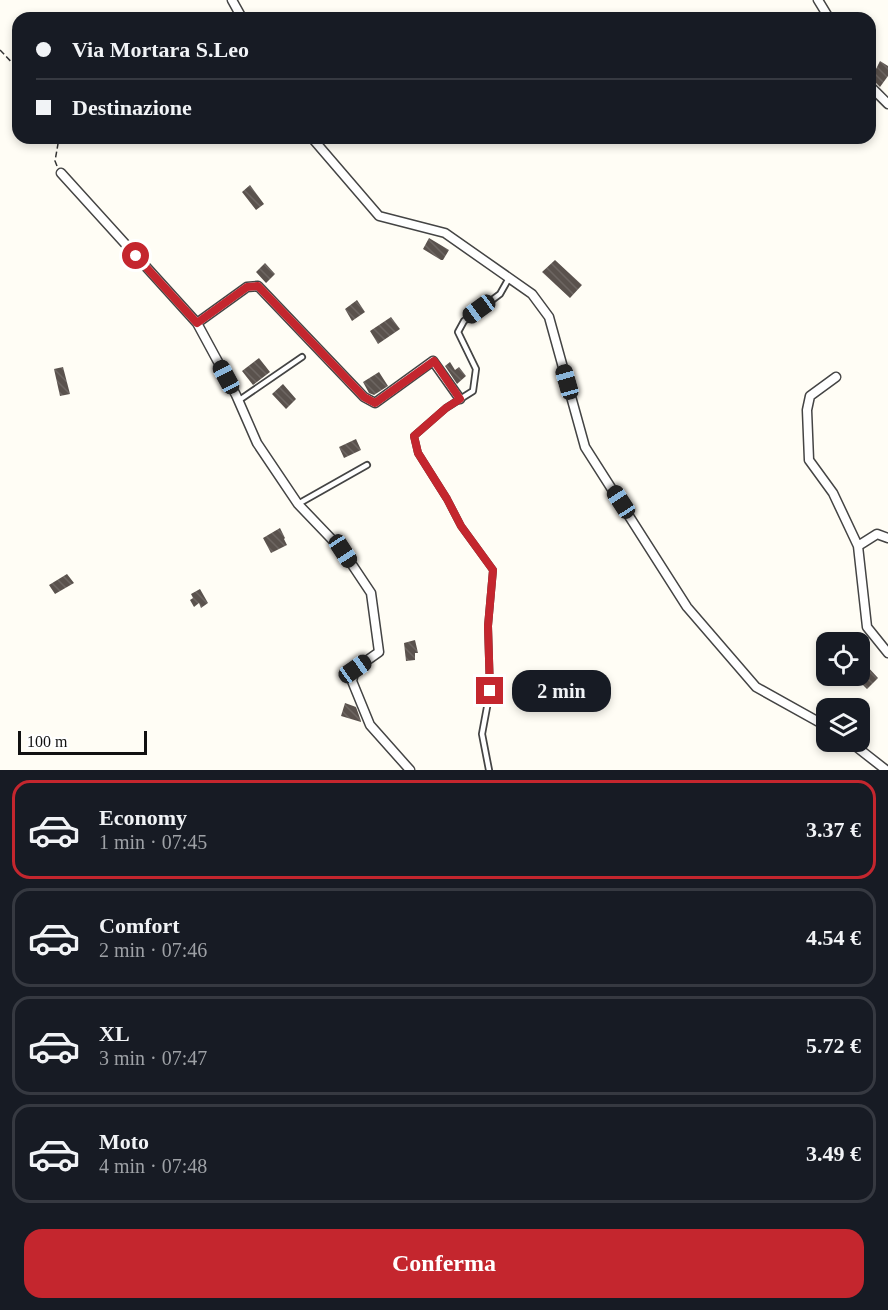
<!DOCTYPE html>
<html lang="it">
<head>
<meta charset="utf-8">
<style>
	:root { --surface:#171b24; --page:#242831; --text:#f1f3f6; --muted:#9ea1a6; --line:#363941; --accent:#c4262e }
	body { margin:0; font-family:"Times New Roman",serif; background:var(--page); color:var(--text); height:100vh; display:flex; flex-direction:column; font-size:22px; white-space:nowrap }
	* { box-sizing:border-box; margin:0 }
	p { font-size:20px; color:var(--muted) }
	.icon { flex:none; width:33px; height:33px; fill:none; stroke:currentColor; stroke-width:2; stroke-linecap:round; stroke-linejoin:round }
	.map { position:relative; height:770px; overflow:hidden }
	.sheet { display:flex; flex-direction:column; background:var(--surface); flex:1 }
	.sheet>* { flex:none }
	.banner { position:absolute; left:12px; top:12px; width:864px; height:132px; border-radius:18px; box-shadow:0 3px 9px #0003; display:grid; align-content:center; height:132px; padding:0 24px; background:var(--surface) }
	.fabs { position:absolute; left:816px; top:632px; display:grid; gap:12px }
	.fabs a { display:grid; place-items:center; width:54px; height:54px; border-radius:12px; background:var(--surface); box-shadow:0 3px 9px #0003; font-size:30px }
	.scale { position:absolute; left:18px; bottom:15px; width:129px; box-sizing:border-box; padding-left:6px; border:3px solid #111; border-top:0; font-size:16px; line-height:21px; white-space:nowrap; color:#111; -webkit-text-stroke:4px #fff; paint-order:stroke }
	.end { position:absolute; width:27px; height:27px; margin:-14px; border:8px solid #c4262e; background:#fff; box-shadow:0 0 0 3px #fff }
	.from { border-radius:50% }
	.bubble { position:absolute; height:42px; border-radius:18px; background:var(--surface); box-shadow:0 3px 9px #0003; font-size:20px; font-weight:800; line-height:42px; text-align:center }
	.car { position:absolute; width:18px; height:36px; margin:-18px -9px; border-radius:8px; box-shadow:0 0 4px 2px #0007; background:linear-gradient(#222 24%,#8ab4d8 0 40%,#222 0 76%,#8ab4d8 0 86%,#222 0) }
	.banner b { display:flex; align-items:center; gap:21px; height:57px; font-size:22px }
	.banner b+b { border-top:2px solid var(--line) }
	.banner i { width:15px; height:15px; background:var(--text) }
	ul { padding:10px 0 0; list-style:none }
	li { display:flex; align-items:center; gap:18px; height:99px; margin:0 12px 9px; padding:0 12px; border:3px solid var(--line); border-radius:18px }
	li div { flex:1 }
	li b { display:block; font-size:22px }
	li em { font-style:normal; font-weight:800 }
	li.selected { border-color:var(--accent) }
	li>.icon { width:54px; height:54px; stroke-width:1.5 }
	.action { display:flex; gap:12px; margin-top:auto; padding:12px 24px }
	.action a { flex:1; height:69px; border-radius:18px; background:var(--accent); color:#fff; font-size:24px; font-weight:800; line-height:69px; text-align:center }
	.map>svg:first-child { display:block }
</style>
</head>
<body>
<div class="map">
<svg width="888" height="770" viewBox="0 0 888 770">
	<defs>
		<pattern id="building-back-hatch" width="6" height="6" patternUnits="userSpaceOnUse" patternTransform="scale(1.5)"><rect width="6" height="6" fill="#5a524d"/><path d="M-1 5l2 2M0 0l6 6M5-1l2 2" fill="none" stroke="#6d6662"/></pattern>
	</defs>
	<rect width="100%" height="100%" fill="#fffdf5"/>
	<path fill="url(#building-back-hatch)" d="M880,61L888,66V76L880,87L874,81L870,80V64L875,71Z
		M250,185L264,204L256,210L242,192Z
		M429,238L449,250L443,260H441L423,249Z
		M555,260L582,285L570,298L542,272Z
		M265,263L275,274L266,283L256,272Z
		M357,300L365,312L352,321L345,309Z
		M391,317L400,329L378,344L370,331Z
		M259,358L270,372L253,385L242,371Z
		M450,362L455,370L459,367L466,376L457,384L445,366Z
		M63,367L70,394L60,396L54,369Z
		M379,372L388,386L374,395L369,393L363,382Z
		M283,384L296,399L286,409L272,394Z
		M356,439L361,450L344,458L339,447Z
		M280,528L285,538L284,539L287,545L271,553L263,538Z
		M67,574L74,583L55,594L49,585Z
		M200,589L208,603L201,608L199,603L194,607L190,600L193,598L191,594Z
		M415,640L418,653H415V660L406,661L404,643Z
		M866,665L878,678L867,689L855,677L856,675H860V672Z
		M345,703L356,707L361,721V722L341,716Z"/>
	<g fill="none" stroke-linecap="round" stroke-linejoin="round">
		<defs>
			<path id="service" d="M238,401L302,357
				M298,504L367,465
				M489,770L482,734L490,691L488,626L493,570L461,526L447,499L418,453L414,436L446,408L473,391L476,369L458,332L464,321L500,294L509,278"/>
			<path id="minor" d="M232,0L242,18
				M818,0L829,18
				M870,86L888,104
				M312,138L379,216L445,233L532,294L549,317L585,447L687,607L756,687L826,726
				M61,173L197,323L236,395L257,443L298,504L343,551L371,593L379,652L355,669L352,681L370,725L410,770
				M197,323L247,287L258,286L364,397L375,403L433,361L460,399
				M836,377L810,396L807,410L809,460L833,493L858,546L867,627L888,653
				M858,546L877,534L888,538
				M849,741L886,770"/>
		</defs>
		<use href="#service" stroke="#444" stroke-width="8"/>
		<use href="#minor" stroke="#444" stroke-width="11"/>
		<path stroke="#333" stroke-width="1.5" stroke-dasharray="6 3" stroke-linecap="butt" d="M0,50L18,69
			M57,166L55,161L59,138"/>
		<use href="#service" stroke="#fff" stroke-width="4.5"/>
		<use href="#minor" stroke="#fff" stroke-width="8"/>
	</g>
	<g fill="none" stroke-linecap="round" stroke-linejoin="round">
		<path stroke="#c4262e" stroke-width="8" d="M136,256L197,323L247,287L258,286L364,397L375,403L434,361L460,399L446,408L414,436L418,453L447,499L461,526L493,570L488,626L490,691"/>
	</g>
</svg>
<div class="fabs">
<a><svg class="icon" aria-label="locate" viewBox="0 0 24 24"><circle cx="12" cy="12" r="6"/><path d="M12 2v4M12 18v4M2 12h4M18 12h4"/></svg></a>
<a><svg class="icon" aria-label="layers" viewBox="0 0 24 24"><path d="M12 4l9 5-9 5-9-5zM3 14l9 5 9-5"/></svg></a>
</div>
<div class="scale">100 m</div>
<i class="end from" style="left:136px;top:256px"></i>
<i class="end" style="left:490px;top:691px"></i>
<div class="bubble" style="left:512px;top:670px;width:99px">2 min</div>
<i class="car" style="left:479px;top:309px;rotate:234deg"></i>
<i class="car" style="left:226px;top:377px;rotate:332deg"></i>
<i class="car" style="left:567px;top:382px;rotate:344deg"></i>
<i class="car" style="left:621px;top:502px;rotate:327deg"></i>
<i class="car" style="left:343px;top:551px;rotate:147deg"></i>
<i class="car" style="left:355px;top:669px;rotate:55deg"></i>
<div class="banner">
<b><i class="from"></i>Via Mortara S.Leo</b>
<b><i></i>Destinazione</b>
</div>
</div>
<section class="sheet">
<ul>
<li class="selected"><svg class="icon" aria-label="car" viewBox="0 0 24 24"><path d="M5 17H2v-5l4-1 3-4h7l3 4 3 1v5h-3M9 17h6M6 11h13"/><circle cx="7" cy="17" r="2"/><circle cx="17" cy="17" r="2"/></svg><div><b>Economy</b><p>1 min · 07:45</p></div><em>3.37 €</em></li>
<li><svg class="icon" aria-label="car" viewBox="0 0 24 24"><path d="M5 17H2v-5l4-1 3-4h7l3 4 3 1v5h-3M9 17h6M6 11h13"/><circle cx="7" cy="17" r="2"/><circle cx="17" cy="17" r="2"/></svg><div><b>Comfort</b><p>2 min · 07:46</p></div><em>4.54 €</em></li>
<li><svg class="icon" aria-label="car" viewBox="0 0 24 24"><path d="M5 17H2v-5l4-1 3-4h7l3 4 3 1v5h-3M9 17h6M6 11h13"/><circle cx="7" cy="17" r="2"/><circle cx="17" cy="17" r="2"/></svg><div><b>XL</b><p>3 min · 07:47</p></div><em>5.72 €</em></li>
<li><svg class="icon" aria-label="car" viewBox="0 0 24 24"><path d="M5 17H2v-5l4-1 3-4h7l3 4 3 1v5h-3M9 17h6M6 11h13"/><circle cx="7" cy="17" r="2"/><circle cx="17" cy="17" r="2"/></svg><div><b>Moto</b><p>4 min · 07:48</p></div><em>3.49 €</em></li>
</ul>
<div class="action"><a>Conferma</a></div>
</section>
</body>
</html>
